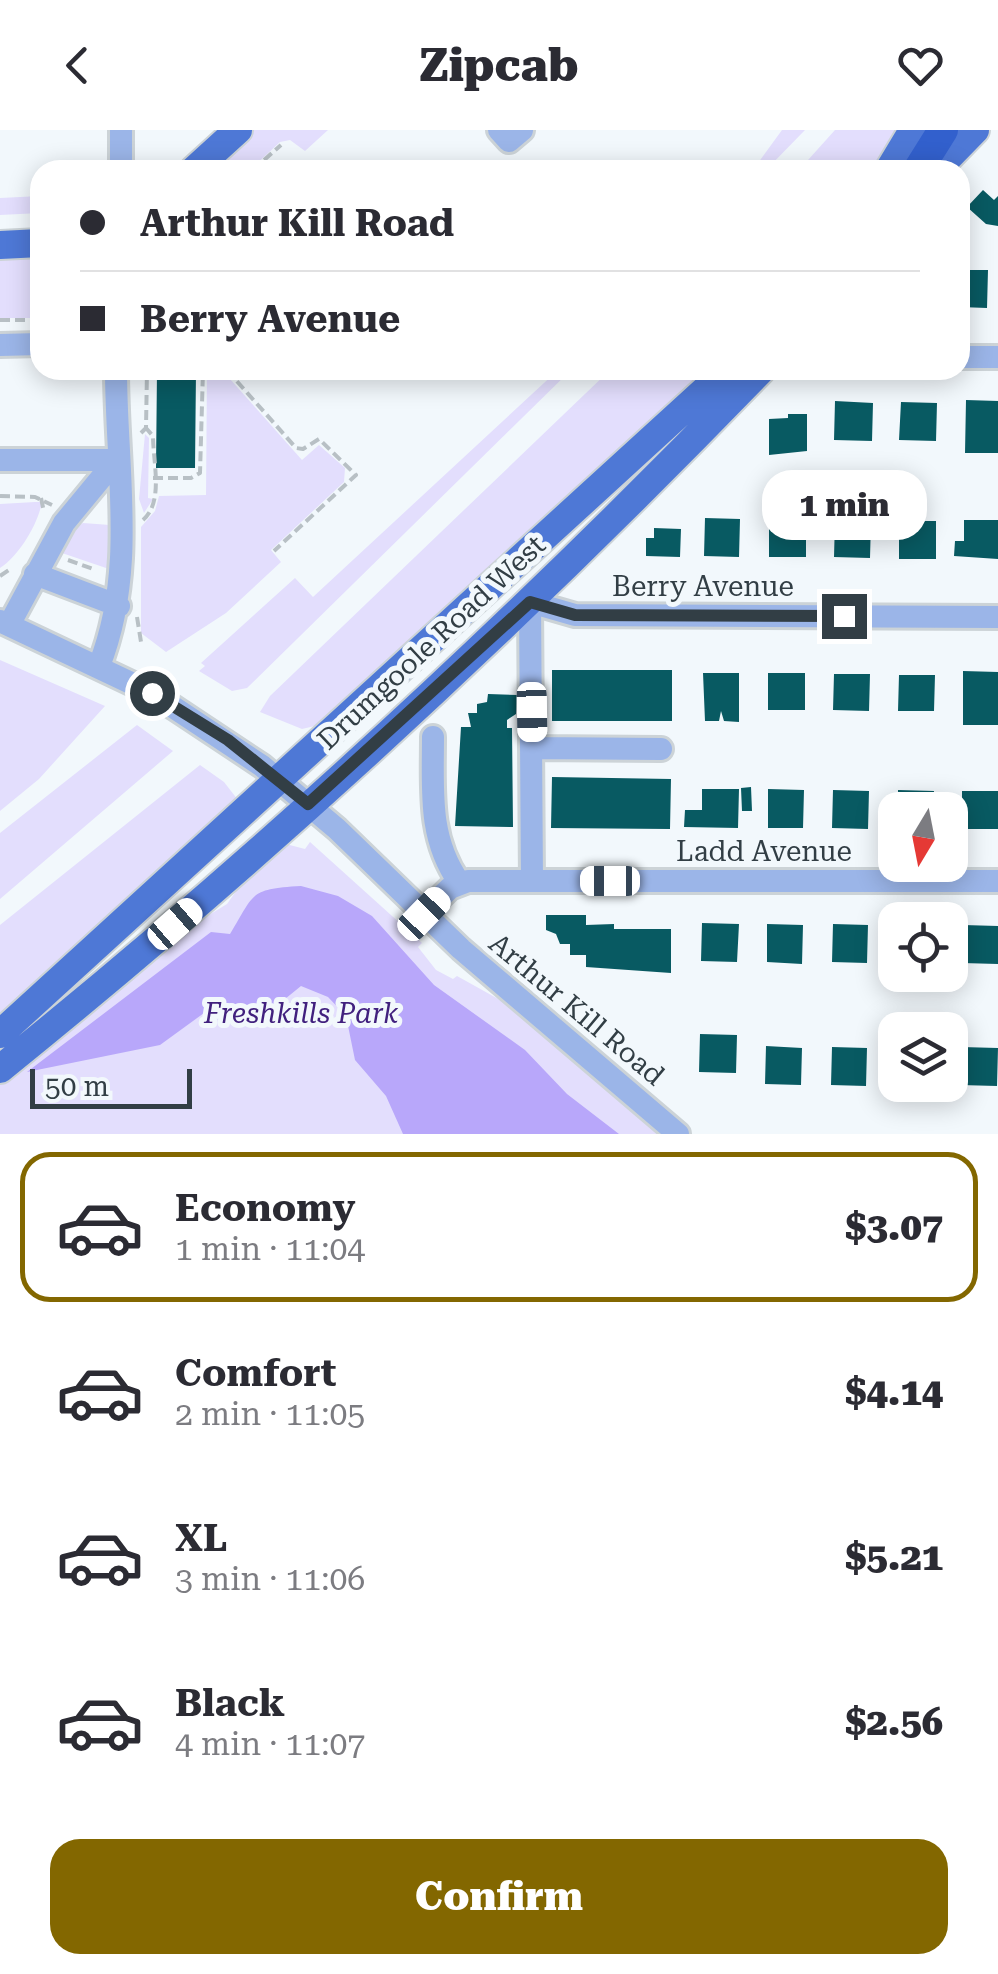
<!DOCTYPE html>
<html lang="en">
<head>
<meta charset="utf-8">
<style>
	:root { --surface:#fff; --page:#f2f2f3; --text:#2b2b33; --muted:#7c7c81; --line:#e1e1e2; --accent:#836700 }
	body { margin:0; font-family:"Roboto Serif",serif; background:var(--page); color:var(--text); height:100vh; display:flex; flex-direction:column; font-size:38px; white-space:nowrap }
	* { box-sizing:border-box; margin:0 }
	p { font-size:32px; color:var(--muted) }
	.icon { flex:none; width:55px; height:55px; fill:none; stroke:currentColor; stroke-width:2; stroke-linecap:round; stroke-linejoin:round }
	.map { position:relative; height:1004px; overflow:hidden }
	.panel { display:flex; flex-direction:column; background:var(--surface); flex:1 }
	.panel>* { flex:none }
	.banner { position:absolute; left:30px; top:30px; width:940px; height:220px; border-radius:30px; box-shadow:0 5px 25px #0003; display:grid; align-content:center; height:220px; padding:0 50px; background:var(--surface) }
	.needle { width:65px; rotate:190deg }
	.buttons { position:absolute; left:878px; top:662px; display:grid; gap:20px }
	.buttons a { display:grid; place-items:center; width:90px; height:90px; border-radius:20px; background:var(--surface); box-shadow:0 5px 25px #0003; font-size:50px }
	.scale { position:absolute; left:30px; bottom:25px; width:162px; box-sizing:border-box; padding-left:10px; border:5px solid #323e45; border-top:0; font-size:28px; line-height:35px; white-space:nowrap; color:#323e45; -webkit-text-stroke:8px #f2f8fc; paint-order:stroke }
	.end { position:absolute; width:45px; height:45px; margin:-22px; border:12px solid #323e45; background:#fff; box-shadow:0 0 0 5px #fff }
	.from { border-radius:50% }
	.bubble { position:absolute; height:70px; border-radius:30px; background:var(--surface); box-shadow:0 5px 25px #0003; font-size:32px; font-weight:800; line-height:70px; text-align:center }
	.car { position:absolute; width:30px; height:60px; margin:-30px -15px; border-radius:12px; box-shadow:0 0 8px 2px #0007; background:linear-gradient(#fff 24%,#345 0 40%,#fff 0 76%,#345 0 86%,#fff 0) }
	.banner b { display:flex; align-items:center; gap:35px; height:95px; font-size:38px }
	.banner b+b { border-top:2px solid var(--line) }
	.banner i { width:25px; height:25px; background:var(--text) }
	ul { padding:18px 0 0; list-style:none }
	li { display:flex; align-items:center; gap:30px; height:150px; margin:0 20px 15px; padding:0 30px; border:5px solid transparent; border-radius:30px }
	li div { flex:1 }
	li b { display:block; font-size:38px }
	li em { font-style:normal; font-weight:800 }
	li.selected { border-color:var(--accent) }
	li>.icon { width:90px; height:90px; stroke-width:1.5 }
	.button { display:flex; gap:20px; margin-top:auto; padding:20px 50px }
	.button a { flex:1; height:115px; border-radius:30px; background:var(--accent); color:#fff; font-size:40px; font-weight:800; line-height:115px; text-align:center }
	header { display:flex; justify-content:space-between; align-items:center; height:130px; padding:0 50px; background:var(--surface); font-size:45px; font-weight:800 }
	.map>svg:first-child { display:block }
</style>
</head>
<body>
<header><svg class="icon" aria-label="back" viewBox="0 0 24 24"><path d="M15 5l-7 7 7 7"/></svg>Zipcab<svg class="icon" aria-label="heart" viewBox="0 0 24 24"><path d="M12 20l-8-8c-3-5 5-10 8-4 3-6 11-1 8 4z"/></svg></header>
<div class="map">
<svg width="998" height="1004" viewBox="0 0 998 1004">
	<rect width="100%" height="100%" fill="#f2f8fc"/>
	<path fill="#e3defd" d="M254,0H328L305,21L290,10L280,12L250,40H210Z
		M782,0H805L766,40H753Z
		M835,0H900L876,40H799Z
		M40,66V83L0,85V68Z
		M40,128V188H0V129Z
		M207,240H222L302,330L319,315L345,338L344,352L271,420L281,432L226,483L166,522L141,503V397L155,381L159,366L206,365Z
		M558,240H571L247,558L232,561L199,541L205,536L201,533L295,448L313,467Z
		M610,240H707L323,594L302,599L260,582L270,566Z
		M145,304L149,308L148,368L153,369L144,383L139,369Z
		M35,372H42C38,394 19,426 0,438V374Z
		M83,393L110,395L109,439L59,422L70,401Z
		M0,530L105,576L39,649L0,681Z
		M137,595L173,621L0,769V703Z
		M200,635L224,652L238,670L0,887V795Z
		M310,712L422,813L418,817L436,840L453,849L457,846L511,876L658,1004H0V948L200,785L204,788L227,774L239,757L237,753L282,713L305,719Z"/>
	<path fill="#b8a7fa" d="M301,756L338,766L372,786L434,855L525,920L567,964L619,1004H403L386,966L355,930L346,886L328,867L301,856L253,895L204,883L160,915L27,942L211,802L230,804C255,763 249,759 301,756Z"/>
	<path fill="#085a62" d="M983,60L994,70L998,66V96L986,94L967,77Z
		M960,140H988L987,178L960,177Z
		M157,240H196L195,338H156Z
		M966,270L998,271V323H965Z
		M835,271L873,273L872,311L834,310Z
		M901,272L937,273L936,311L899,310Z
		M788,284H807V321L769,325V289L788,288Z
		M705,388L740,389L739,427L704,426Z
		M769,390H806V427H769Z
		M835,390L871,391L870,428L834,427Z
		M964,390H998V429L954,426L955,411H964Z
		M899,391H936V429H899Z
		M654,398L681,399L680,427L646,426V408H654Z
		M552,540H672V591H552Z
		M963,541L998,542V595H963Z
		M703,543H739V592L724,591L721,581L719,591H705Z
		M768,543H805V580H768Z
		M834,544H870L869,581L833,580Z
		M899,545H935L934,581H898Z
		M488,564L517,565L516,584L507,590V598H512L513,697L455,696L461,597H471L468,583H477V574L487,572Z
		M552,647L671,649L670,699L551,698Z
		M751,657L752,681H742L741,658Z
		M702,659H739L738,698L684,697L685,680H702Z
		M768,659L804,660L803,698H768Z
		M833,660L869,661L868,699L832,698Z
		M898,660L934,661L933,680H898Z
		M962,661H998V699H962Z
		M546,785H586V795L614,794V799H671V843L586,837V825H570V814H560L556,804L546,800Z
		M702,793L739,794L737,832L701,831Z
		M767,794L803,795L802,834L767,832Z
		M833,794L868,795L867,833L832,832Z
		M963,795L998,796V834L962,833Z
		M700,904L737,905L736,943L699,942Z
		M766,916L802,918L801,955L765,954Z
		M832,917L867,918L866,956L831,955Z
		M961,917L998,918L997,956L960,955Z"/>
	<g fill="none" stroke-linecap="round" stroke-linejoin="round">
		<defs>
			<path id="minor" d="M121,0V40
				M499,0L509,11L522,0
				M0,215L40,214
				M960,227H998
				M0,330H116
				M35,444L119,476
				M0,491L152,563L262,636L337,699L461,819L678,1004
				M9,495L64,393L116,330
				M99,536C137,440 116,340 116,240
				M433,607C433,660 428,708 459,752
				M533,618L661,619
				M532,751L530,472L575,485L998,487
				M423,784L450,758L468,751H998"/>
			<path id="major" d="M194,40L238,0
				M889,40L913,0
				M936,40L975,0
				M0,115L40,113
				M0,904L727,240
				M0,939C268,723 522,487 761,240"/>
			<path id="highway" d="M918,40L943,0"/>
		</defs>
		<use href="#minor" stroke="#ccd3d7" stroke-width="28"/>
		<use href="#major" stroke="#ccd3d7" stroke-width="32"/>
		<use href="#highway" stroke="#ccd3d7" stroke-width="35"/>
		<path stroke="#b8c0c5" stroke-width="4" stroke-dasharray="10 5" stroke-linecap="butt" d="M253,40L281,15
			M0,190H30
			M227,240L296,318L303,319L319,309L356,345L274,421
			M141,303L146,298L147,240
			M153,348H191L200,343L203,240
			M0,366L35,367L52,375
			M41,368L44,382
			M143,390C164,372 153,332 153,306L146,298
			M68,430L96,440
			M0,446L12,438
			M137,487L141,512"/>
		<use href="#minor" stroke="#9bb5e8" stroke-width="22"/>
		<use href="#major" stroke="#4e78d6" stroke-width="28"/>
		<use href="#highway" stroke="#3260cd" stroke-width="30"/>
	</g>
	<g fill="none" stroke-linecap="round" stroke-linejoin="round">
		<path stroke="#323e45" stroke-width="12" d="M152,563L228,610L308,674L530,472L575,485L844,486"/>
	</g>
	<g text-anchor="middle" stroke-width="10" stroke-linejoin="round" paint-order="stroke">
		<g font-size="28" fill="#323e45" stroke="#f2f8fc">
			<text x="703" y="466">Berry Avenue</text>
			<text transform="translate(431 512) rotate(-43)" y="10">Drumgoole Road West</text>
			<text x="764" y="731">Ladd Avenue</text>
			<text transform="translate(577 879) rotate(40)" y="10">Arthur Kill Road</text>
		</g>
		<g font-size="28" font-style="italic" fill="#41207e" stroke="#f2f8fc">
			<text x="301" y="893">Freshkills Park</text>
		</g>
	</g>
</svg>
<div class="buttons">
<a><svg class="needle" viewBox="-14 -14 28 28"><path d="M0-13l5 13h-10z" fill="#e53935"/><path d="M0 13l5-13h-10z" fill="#7c7c81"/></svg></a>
<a><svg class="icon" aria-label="locate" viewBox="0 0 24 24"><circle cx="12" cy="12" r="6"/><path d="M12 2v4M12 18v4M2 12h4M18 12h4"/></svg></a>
<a><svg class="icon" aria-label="layers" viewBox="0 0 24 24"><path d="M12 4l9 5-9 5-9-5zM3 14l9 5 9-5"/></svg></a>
</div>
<div class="scale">50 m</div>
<i class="end from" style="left:152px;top:563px"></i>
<i class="end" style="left:844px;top:486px"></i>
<div class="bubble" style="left:762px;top:340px;width:165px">1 min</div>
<i class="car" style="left:532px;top:582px;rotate:179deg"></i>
<i class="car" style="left:610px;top:751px;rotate:270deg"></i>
<i class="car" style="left:424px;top:784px;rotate:44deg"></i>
<i class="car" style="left:175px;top:794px;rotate:49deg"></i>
<div class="banner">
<b><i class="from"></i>Arthur Kill Road</b>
<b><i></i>Berry Avenue</b>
</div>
</div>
<section class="panel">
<ul>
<li class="selected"><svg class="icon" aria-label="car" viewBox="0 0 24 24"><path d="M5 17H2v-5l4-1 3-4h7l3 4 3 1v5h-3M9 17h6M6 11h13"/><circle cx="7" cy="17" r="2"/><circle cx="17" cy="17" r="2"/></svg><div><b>Economy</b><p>1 min · 11:04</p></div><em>$3.07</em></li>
<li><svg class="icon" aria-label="car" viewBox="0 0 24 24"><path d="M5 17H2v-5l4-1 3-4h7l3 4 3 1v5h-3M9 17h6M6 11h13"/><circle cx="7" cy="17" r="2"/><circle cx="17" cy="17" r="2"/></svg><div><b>Comfort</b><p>2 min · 11:05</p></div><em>$4.14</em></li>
<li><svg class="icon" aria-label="car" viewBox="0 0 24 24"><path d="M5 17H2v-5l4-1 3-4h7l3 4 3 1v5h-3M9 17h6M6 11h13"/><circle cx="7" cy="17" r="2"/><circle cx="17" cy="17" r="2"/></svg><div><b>XL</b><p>3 min · 11:06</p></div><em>$5.21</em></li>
<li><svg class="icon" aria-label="car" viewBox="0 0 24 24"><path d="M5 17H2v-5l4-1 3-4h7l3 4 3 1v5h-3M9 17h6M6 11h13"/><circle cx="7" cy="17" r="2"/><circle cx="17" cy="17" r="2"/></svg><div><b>Black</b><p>4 min · 11:07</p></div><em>$2.56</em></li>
</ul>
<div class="button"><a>Confirm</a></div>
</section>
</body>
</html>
